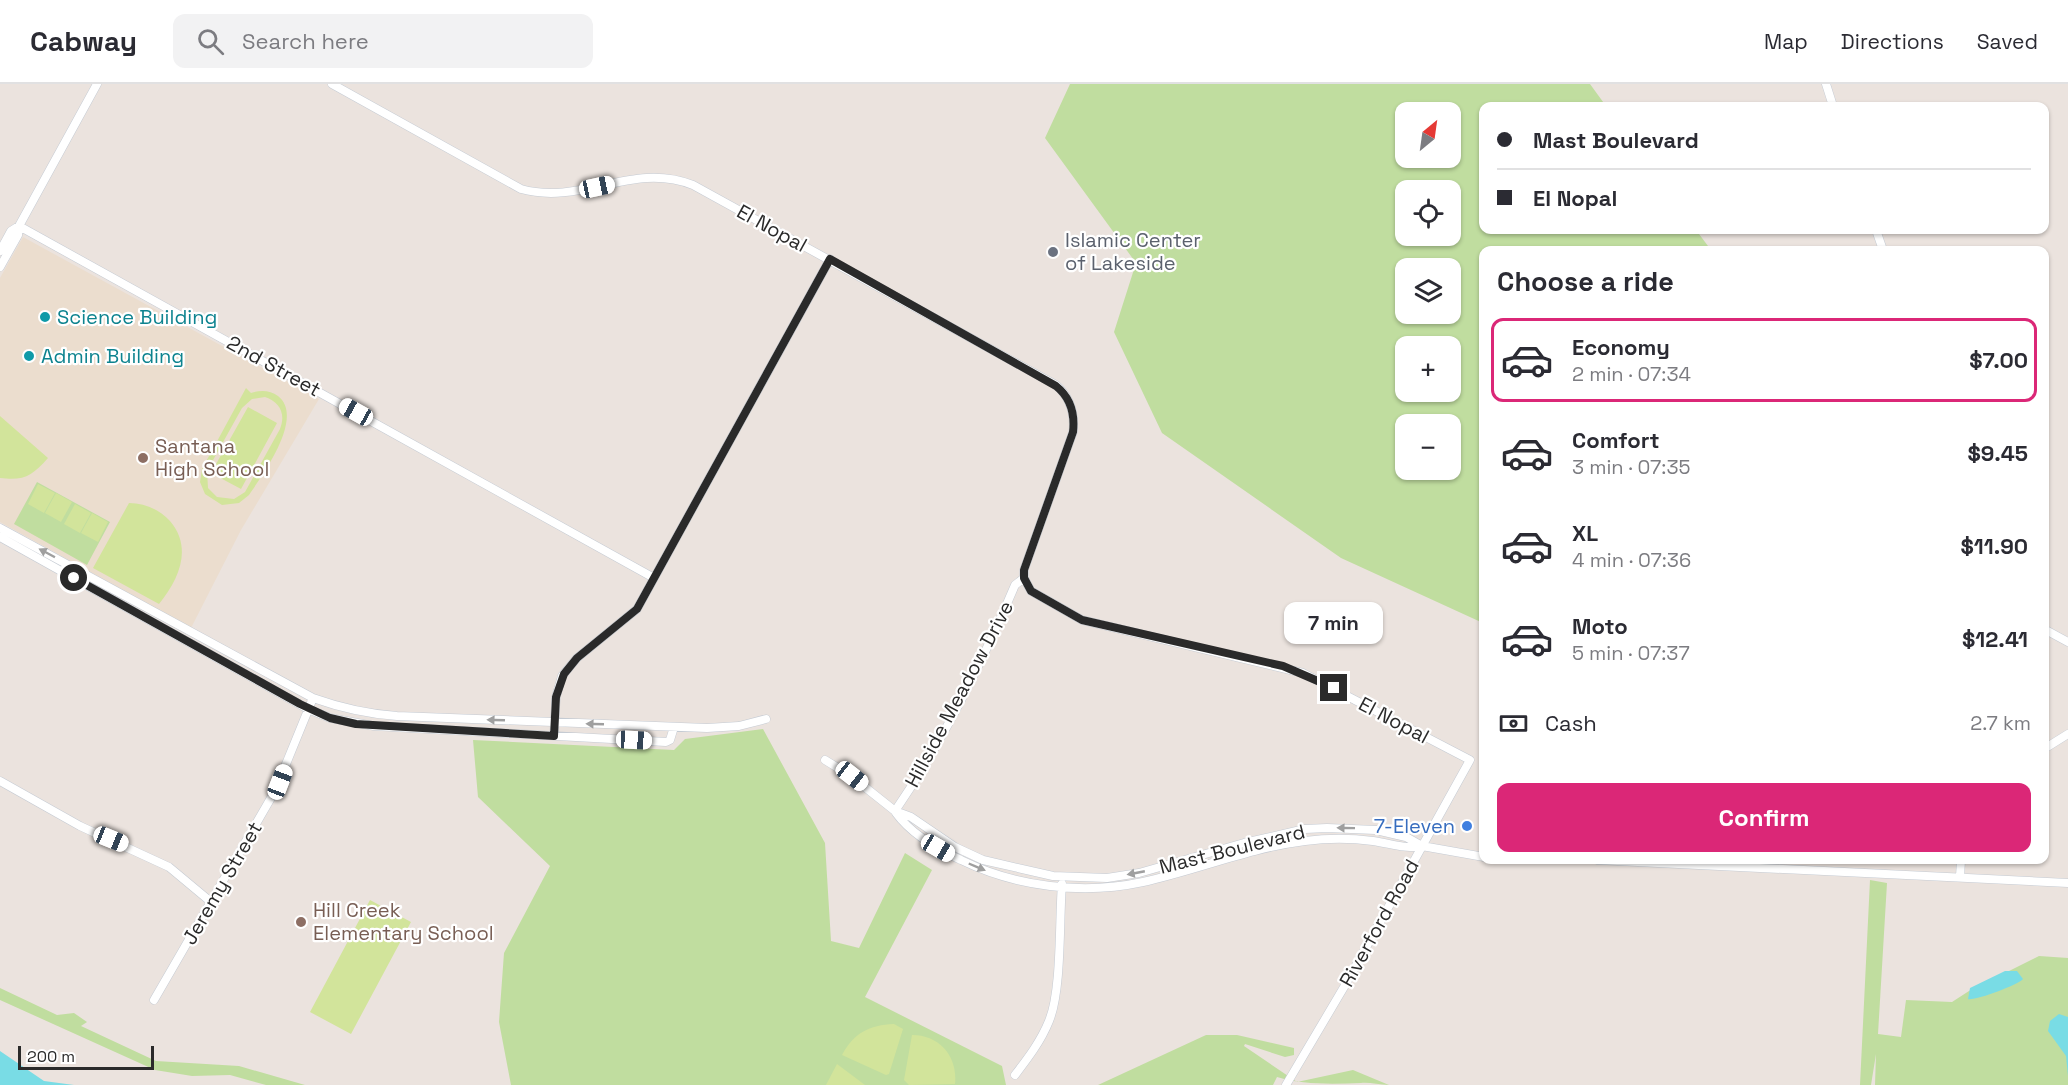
<!DOCTYPE html>
<html lang="en">
<head>
<meta charset="utf-8">
<style>
	:root { --surface:#fff; --page:#f2f2f3; --text:#2b2b33; --muted:#7c7c81; --line:#e1e1e2; --accent:#db2777 }
	body { margin:0; font-family:"Space Grotesk",sans-serif; background:var(--page); color:var(--text); height:100vh; display:flex; flex-direction:column; font-size:22px; white-space:nowrap }
	* { box-sizing:border-box; margin:0 }
	p { font-size:20px; color:var(--muted) }
	.icon { flex:none; width:33px; height:33px; fill:none; stroke:currentColor; stroke-width:2; stroke-linecap:round; stroke-linejoin:round }
	.map { position:relative; flex:1; overflow:hidden }
	.sheet { position:absolute; left:1479px; top:162px; width:570px; height:618px; display:flex; flex-direction:column; background:var(--surface); border-radius:12px; box-shadow:0 2px 4px #0004 }
	.sheet>* { flex:none }
	.guide { position:absolute; left:1479px; top:18px; width:570px; height:132px; border-radius:12px; box-shadow:0 2px 4px #0004; display:grid; align-content:center; height:132px; padding:0 18px; background:var(--surface) }
	.needle { width:39px; rotate:29deg }
	.buttons { position:absolute; left:1395px; top:18px; display:grid; gap:12px }
	.buttons a { display:grid; place-items:center; width:66px; height:66px; border-radius:12px; background:var(--surface); box-shadow:0 2px 4px #0004; font-size:30px }
	.scale { position:absolute; left:18px; bottom:15px; width:136px; box-sizing:border-box; padding-left:6px; border:3px solid #2a2a2a; border-top:0; font-size:16px; line-height:21px; white-space:nowrap; color:#2a2a2a; -webkit-text-stroke:4px #fff; paint-order:stroke }
	.end { position:absolute; width:27px; height:27px; margin:-14px; border:8px solid #2a2a2a; background:#fff; box-shadow:0 0 0 3px #fff }
	.from { border-radius:50% }
	.bubble { position:absolute; height:42px; border-radius:12px; background:var(--surface); box-shadow:0 2px 4px #0004; font-size:20px; font-weight:700; line-height:42px; text-align:center }
	.car { position:absolute; width:18px; height:36px; margin:-18px -9px; border-radius:8px; box-shadow:0 0 4px 2px #0007; background:linear-gradient(#fff 24%,#345 0 40%,#fff 0 76%,#345 0 86%,#fff 0) }
	.guide b { display:flex; align-items:center; gap:21px; height:57px; font-size:22px }
	.guide b+b { border-top:2px solid var(--line) }
	.guide i { width:15px; height:15px; background:var(--text) }
	ul { padding:0; list-style:none }
	li { display:flex; align-items:center; gap:18px; height:84px; margin:0 12px 9px; padding:0 6px; border:3px solid transparent; border-radius:12px }
	li div { flex:1 }
	li b { display:block; font-size:22px }
	li em { font-style:normal; font-weight:700 }
	li.selected { border-color:var(--accent) }
	li>.icon { width:54px; height:54px; stroke-width:1.5 }
	h2 { padding:0 18px; font-size:27px; line-height:72px }
	.pay { display:flex; align-items:center; gap:15px; height:66px; padding:0 18px; font-size:22px }
	.pay p { margin-inline-start:auto }
	.primary-button { display:flex; gap:12px; margin-top:auto; padding:12px 18px }
	.primary-button a { flex:1; height:69px; border-radius:12px; background:var(--accent); color:#fff; font-size:24px; font-weight:700; line-height:69px; text-align:center }
	header { display:flex; align-items:center; gap:36px; box-sizing:border-box; height:84px; padding:0 30px; background:var(--surface); border-bottom:2px solid var(--line) }
	header strong { font-size:28px }
	nav { display:flex; gap:33px; margin-inline-start:auto; font-size:21px }
	.search { width:420px; height:54px; background:var(--page); display:flex; align-items:center; gap:15px; box-sizing:border-box; padding:0 21px; border-radius:12px; color:var(--muted); font-size:22px }
	.map>svg:first-child { display:block }
</style>
</head>
<body>
<header>
<strong>Cabway</strong>
<div class="search"><svg class="icon" aria-label="search" viewBox="0 0 24 24"><circle cx="10" cy="10" r="6"/><path d="M15 15l6 6"/></svg>Search here</div>
<nav><a>Map</a><a>Directions</a><a>Saved</a></nav>
</header>
<div class="map">
<svg width="2068" height="1001" viewBox="0 0 2068 1001">
	<rect width="100%" height="100%" fill="#ebe3de"/>
	<path fill="#ebddce" d="M23,153L319,315L241,446L191,544L0,438V194Z"/>
	<path fill="#c0dd9f" fill-rule="evenodd" d="M1070,0H1590L1606,22H1484V146H1696L1711,166H1484L1483,539L1341,474L1162,349L1114,248L1136,179L1045,54ZM1406,28H1450V74H1406ZM1406,106H1450V152H1406ZM1406,184H1450V230H1406ZM1406,262H1450V308H1406ZM1406,340H1450V386H1406Z
		M37,398L110,438L87,481L14,440Z
		M763,645L825,759L831,857L859,864L905,769L932,786L865,913L1002,982L1006,1001H511L499,938L504,869L550,782L478,713L473,656L674,666L685,655Z
		M1870,796L1887,799L1878,950L1901,953L1906,916L1952,918L1969,907L2039,872L2068,874V1001H1875L1876,970L1871,1001H1860Z
		M0,904L57,931L74,929L87,938L81,942L156,977L239,982L305,1001H266L230,991L192,992L155,986L0,916Z
		M1206,951H1237L1294,964V971L1285,973L1245,960L1244,962L1297,998L1353,986L1389,1001C1379,1001 1369,998 1361,999C1333,1000 1302,1001 1277,993L1273,1001H1098Z"/>
	<path fill="#d2e49b" fill-rule="evenodd" d="M246,304L251,309C260,306 270,306 278,312C305,333 263,390 249,411L239,419L222,421L205,410L200,398L202,385ZM265,313C280,318 286,330 280,345L245,408L234,415L217,413L208,404L207,387L242,324L252,315Z
		M248,323L277,339L241,405L211,389Z
		M0,332L48,374C32,392 24,397 0,394Z
		M38,400L55,409L44,429L28,420Z
		M56,409L72,418L61,438L45,429Z
		M129,419C144,419 159,425 170,437C193,464 179,495 159,520L93,484Z
		M75,420L91,429L80,449L64,440Z
		M92,429L108,438L98,458L81,449Z
		M370,816L411,838L351,950L310,928Z
		M894,940L903,945L889,990L886,991L842,971C854,949 869,941 894,940Z
		M912,951C940,951 958,973 955,1000L909,1001L904,996Z
		M837,980L865,1001H826Z"/>
	<path fill="#79dce5" d="M2005,887H2017L2023,895C2018,901 1975,917 1968,915L1970,904Z
		M2059,930L2068,933V992L2066,972L2048,947L2050,937Z
		M0,967L44,997L74,1001H0Z"/>
	<g fill="none" stroke-linecap="round" stroke-linejoin="round">
		<defs>
			<path id="secondary" d="M332,0L521,105C582,122 632,77 693,101L1056,301C1071,314 1075,330 1073,348L1024,486V494L1031,507L1082,536L1303,589L1470,676L1344,903L1286,1001
				M1826,0L1833,22
				M19,142L654,494
				M1876,146L1883,166
				M0,167L11,147L19,142
				M0,183L18,151L19,142L97,0
				M0,444L313,614C341,624 368,630 397,632L707,644L739,642L766,635
				M0,453L308,625L330,634L374,642L666,658L670,656L674,643
				M2044,545L2068,558
				M554,652L556,613L562,592L577,574L637,525L830,175
				M2044,665L2068,650
				M825,676L851,692L895,727L911,733L955,763L983,776L1053,792L1107,794L1139,789L1244,759L1305,745L1327,744L1376,746L1406,753L1422,762L1484,773
				M0,697L80,742L169,783L211,818
				M895,727C943,657 982,579 1015,501L1024,494
				M896,729C912,751 937,765 961,776C1016,803 1083,811 1143,798C1197,786 1249,764 1305,757C1327,754 1351,754 1373,757C1393,760 1402,765 1422,762
				M1597,776L2068,799
				M1960,793L1961,776
				M154,916L275,707L313,614
				M1015,991C1028,974 1041,957 1049,937C1062,906 1059,835 1062,800"/>
		</defs>
		<use href="#secondary" stroke="#c5cbd3" stroke-width="9"/>
		<use href="#secondary" stroke="#fff" stroke-width="8"/>
	</g>
	<defs><path id="oneway-solid" d="M-6-.8H1V-3.2L6.5 0L1 3.2V.8H-6Z" transform="scale(1.5)"/></defs>
	<g fill="#9f9f9f">
		<use href="#oneway-solid" transform="translate(47 469) rotate(-152)"/>
		<use href="#oneway-solid" transform="translate(496 636) rotate(-178)"/>
		<use href="#oneway-solid" transform="translate(595 640) rotate(-178)"/>
		<use href="#oneway-solid" transform="translate(1346 744) rotate(-179)"/>
		<use href="#oneway-solid" transform="translate(977 783) rotate(23)"/>
		<use href="#oneway-solid" transform="translate(1136 789) rotate(169)"/>
	</g>
	<g fill="none" stroke-linecap="round" stroke-linejoin="round">
		<path stroke="#2a2a2a" stroke-width="8" d="M74,494L300,620L330,634L356,640L554,652L556,613L564,590L577,574L637,525L830,175L1056,302C1071,314 1075,330 1073,348L1024,486V494L1031,507L1082,536L1283,582L1334,604"/>
	</g>
	<circle fill="#6b7280" stroke="#fff" stroke-width="2" cx="1053" cy="168" r="6"/>
	<g fill="#0f9aa8" stroke="#fff" stroke-width="2">
		<circle cx="45" cy="233" r="6"/>
		<circle cx="29" cy="272" r="6"/>
	</g>
	<g fill="#8d6e63" stroke="#fff" stroke-width="2">
		<circle cx="143" cy="374" r="6"/>
		<circle cx="301" cy="838" r="6"/>
	</g>
	<circle fill="#3f7fe0" stroke="#fff" stroke-width="2" cx="1467" cy="742" r="6"/>
	<g text-anchor="middle" stroke-width="4.5" stroke-linejoin="round" paint-order="stroke">
		<g font-size="20" fill="#2a2a2a" stroke="#fff">
			<text transform="translate(772 144) rotate(29)" y="7">El Nopal</text>
			<text transform="translate(274 282) rotate(29)" y="7">2nd Street</text>
			<text transform="translate(959 610) rotate(-62)" y="7">Hillside Meadow Drive</text>
			<text transform="translate(1394 636) rotate(28)" y="7">El Nopal</text>
			<text transform="translate(1232 765) rotate(-14)" y="7">Mast Boulevard</text>
			<text transform="translate(222 799) rotate(-60)" y="7">Jeremy Street</text>
			<text transform="translate(1379 839) rotate(-61)" y="7">Riverford Road</text>
		</g>
		<g font-size="20" fill="#5b616d" stroke="#fff" text-anchor="start">
			<text x="1065" y="163">Islamic Center<tspan x="1065" dy="23">of Lakeside</tspan></text>
		</g>
		<g font-size="20" fill="#0d838f" stroke="#fff" text-anchor="start">
			<text x="57" y="240">Science Building</text>
			<text x="41" y="279">Admin Building</text>
		</g>
		<g font-size="20" fill="#785e54" stroke="#fff" text-anchor="start">
			<text x="155" y="369">Santana<tspan x="155" dy="23">High School</tspan></text>
			<text x="313" y="833">Hill Creek<tspan x="313" dy="23">Elementary School</tspan></text>
		</g>
		<g font-size="20" fill="#366cbe" stroke="#fff" text-anchor="end">
			<text x="1455" y="749">7-Eleven</text>
		</g>
	</g>
</svg>
<div class="buttons">
<a><svg class="needle" viewBox="-14 -14 28 28"><path d="M0-13l5 13h-10z" fill="#e53935"/><path d="M0 13l5-13h-10z" fill="#7c7c81"/></svg></a>
<a><svg class="icon" aria-label="locate" viewBox="0 0 24 24"><circle cx="12" cy="12" r="6"/><path d="M12 2v4M12 18v4M2 12h4M18 12h4"/></svg></a>
<a><svg class="icon" aria-label="layers" viewBox="0 0 24 24"><path d="M12 4l9 5-9 5-9-5zM3 14l9 5 9-5"/></svg></a>
<a>+</a>
<a>−</a>
</div>
<div class="scale">200 m</div>
<i class="end from" style="left:74px;top:494px"></i>
<i class="end" style="left:1334px;top:604px"></i>
<div class="bubble" style="left:1284px;top:518px;width:99px">7 min</div>
<i class="car" style="left:597px;top:103px;rotate:78deg"></i>
<i class="car" style="left:356px;top:328px;rotate:299deg"></i>
<i class="car" style="left:634px;top:656px;rotate:93deg"></i>
<i class="car" style="left:852px;top:692px;rotate:128deg"></i>
<i class="car" style="left:280px;top:698px;rotate:21deg"></i>
<i class="car" style="left:111px;top:755px;rotate:112deg"></i>
<i class="car" style="left:938px;top:764px;rotate:120deg"></i>
<div class="guide">
<b><i class="from"></i>Mast Boulevard</b>
<b><i></i>El Nopal</b>
</div>
<section class="sheet">
<h2>Choose a ride</h2>
<ul>
<li class="selected"><svg class="icon" aria-label="car" viewBox="0 0 24 24"><path d="M5 17H2v-5l4-1 3-4h7l3 4 3 1v5h-3M9 17h6M6 11h13"/><circle cx="7" cy="17" r="2"/><circle cx="17" cy="17" r="2"/></svg><div><b>Economy</b><p>2 min · 07:34</p></div><em>$7.00</em></li>
<li><svg class="icon" aria-label="car" viewBox="0 0 24 24"><path d="M5 17H2v-5l4-1 3-4h7l3 4 3 1v5h-3M9 17h6M6 11h13"/><circle cx="7" cy="17" r="2"/><circle cx="17" cy="17" r="2"/></svg><div><b>Comfort</b><p>3 min · 07:35</p></div><em>$9.45</em></li>
<li><svg class="icon" aria-label="car" viewBox="0 0 24 24"><path d="M5 17H2v-5l4-1 3-4h7l3 4 3 1v5h-3M9 17h6M6 11h13"/><circle cx="7" cy="17" r="2"/><circle cx="17" cy="17" r="2"/></svg><div><b>XL</b><p>4 min · 07:36</p></div><em>$11.90</em></li>
<li><svg class="icon" aria-label="car" viewBox="0 0 24 24"><path d="M5 17H2v-5l4-1 3-4h7l3 4 3 1v5h-3M9 17h6M6 11h13"/><circle cx="7" cy="17" r="2"/><circle cx="17" cy="17" r="2"/></svg><div><b>Moto</b><p>5 min · 07:37</p></div><em>$12.41</em></li>
</ul>
<div class="pay"><svg class="icon" aria-label="cash" viewBox="0 0 24 24"><path d="M3 7h18v10H3z"/><circle cx="12" cy="12" r="2"/></svg>Cash<p>2.7 km</p></div>
<div class="primary-button"><a>Confirm</a></div>
</section>
</div>
</body>
</html>
